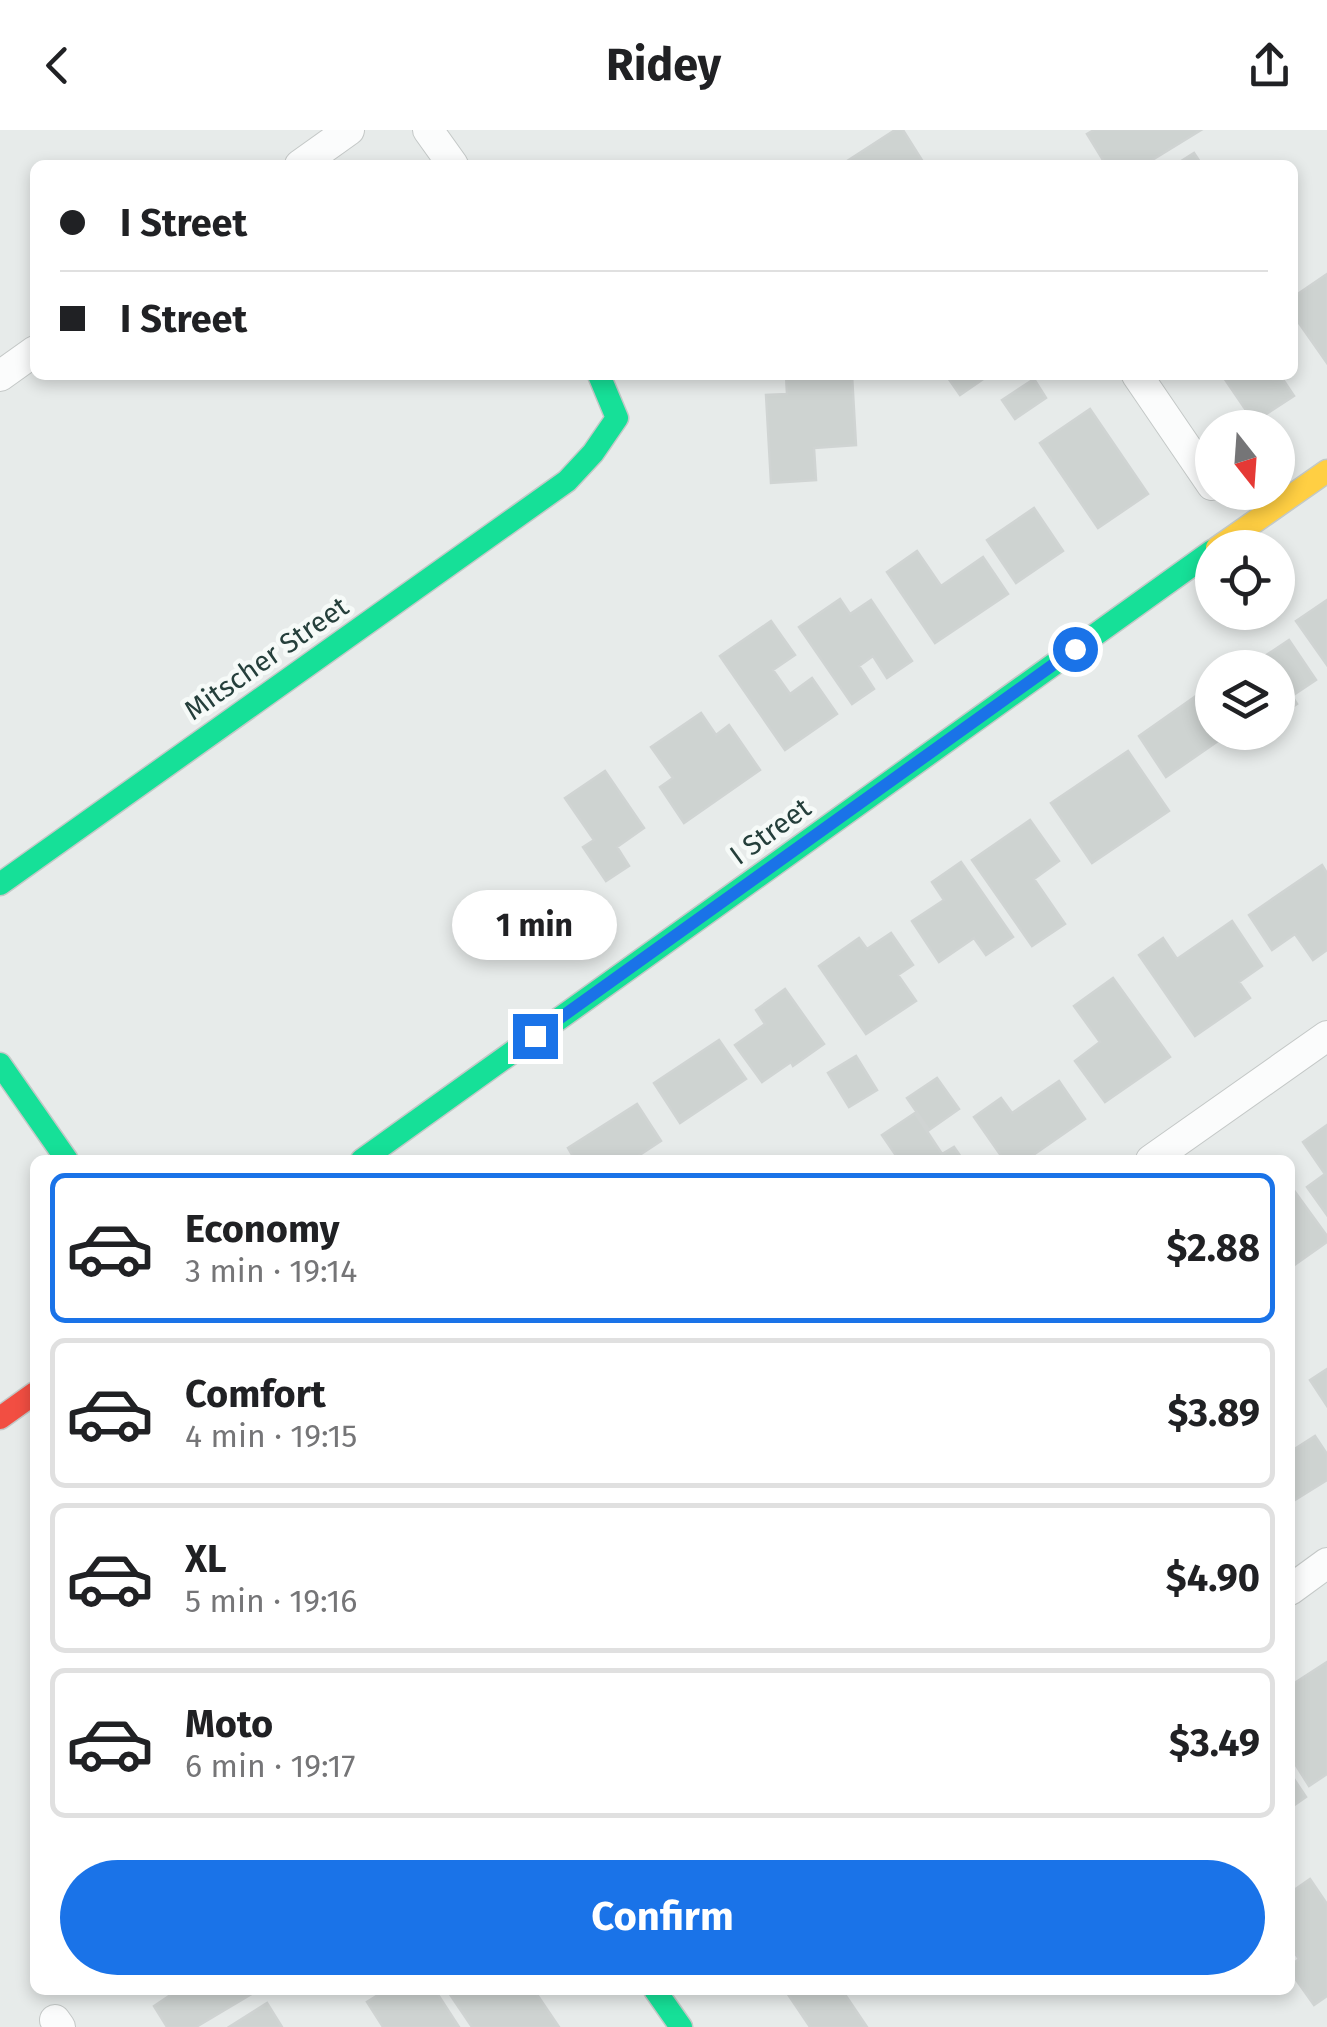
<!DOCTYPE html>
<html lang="en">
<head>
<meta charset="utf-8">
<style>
	:root { --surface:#fff; --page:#f2f2f2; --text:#202124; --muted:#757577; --line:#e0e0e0; --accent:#1a73e8 }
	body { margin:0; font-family:"Fira Sans",sans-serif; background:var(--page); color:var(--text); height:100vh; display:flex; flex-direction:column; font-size:38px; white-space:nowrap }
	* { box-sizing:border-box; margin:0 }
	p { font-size:32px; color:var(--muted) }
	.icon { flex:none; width:55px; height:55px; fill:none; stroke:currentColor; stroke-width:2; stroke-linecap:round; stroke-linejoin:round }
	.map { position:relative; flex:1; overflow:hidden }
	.panel { position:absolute; left:30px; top:1025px; width:1265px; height:840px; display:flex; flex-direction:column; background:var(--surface); border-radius:15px; box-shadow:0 5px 15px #0003 }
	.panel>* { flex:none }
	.top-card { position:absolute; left:30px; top:30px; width:1268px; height:220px; border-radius:15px; box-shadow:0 5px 15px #0003; display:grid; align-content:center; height:220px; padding:0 30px; background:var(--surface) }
	.needle { width:65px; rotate:163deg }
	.fabs { position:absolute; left:1195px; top:280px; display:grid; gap:20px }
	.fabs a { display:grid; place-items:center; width:100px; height:100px; border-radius:50%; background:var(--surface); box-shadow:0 5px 15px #0003; font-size:50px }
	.end { position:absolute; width:45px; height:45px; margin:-22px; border:12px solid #1a73e8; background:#fff; box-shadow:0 0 0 5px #fff }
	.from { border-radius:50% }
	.bubble { position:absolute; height:70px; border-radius:35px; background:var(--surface); box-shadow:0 5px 15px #0003; font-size:32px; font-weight:700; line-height:70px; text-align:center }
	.top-card b { display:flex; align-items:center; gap:35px; height:95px; font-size:38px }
	.top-card b+b { border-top:2px solid var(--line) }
	.top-card i { width:25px; height:25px; background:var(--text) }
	ul { padding:18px 0 0; list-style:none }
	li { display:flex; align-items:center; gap:30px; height:150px; margin:0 20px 15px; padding:0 10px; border:5px solid var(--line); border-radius:15px }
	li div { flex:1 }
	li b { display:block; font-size:38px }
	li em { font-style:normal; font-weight:700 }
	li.active { border-color:var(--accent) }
	li>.icon { width:90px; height:90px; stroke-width:1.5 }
	.cta { display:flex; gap:20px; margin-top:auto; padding:20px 30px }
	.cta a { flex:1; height:115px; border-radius:60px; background:var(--accent); color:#fff; font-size:40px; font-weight:700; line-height:115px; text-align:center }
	header { display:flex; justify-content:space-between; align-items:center; height:130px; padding:0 30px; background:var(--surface); font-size:45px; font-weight:700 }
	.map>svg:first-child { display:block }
</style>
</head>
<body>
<header><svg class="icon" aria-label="back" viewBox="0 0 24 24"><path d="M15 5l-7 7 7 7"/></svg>Ridey<svg class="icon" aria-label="share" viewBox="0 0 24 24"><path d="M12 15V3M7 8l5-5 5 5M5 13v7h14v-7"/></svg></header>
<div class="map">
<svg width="1327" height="1897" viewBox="0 0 1327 1897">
	<rect width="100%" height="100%" fill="#e7ebea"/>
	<path fill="#ced3d1" stroke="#d0d4d3" stroke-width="2.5" d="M895,0H903L925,35H841Z
		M1094,0H1201L1144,35H1106L1087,4Z
		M1194,23L1202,35H1175Z
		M1327,144V233L1292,183V168Z
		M786,245H852L856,315L814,318L816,350L771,353L766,265L787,264Z
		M946,245H989L960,265Z
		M1222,245H1280L1294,266L1254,292Z
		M1034,249L1046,268L1015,289L1002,270Z
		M1090,279L1148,364L1098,398L1040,313Z
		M1034,378L1063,421L1016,453L987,410Z
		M917,421L941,456L983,427L1008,464L935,513L887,442Z
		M840,469L850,484L871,470L912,531L887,548L873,526L859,536L874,559L852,574L799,497Z
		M1327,470V535L1296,491Z
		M771,491L795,525L773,540L790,564L812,548L837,584L785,620L720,526Z
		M1289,510L1316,550L1292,566L1297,574L1278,587V538H1247Z
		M1203,561L1212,575V602H1231L1166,647L1139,606Z
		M701,583L716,605L729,595L760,640L684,693L660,657L673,648L651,617Z
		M1128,621L1169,681L1092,733L1051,673Z
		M605,641L644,698L617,717L629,736L606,751L583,717L594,710L565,668Z
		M1030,690L1059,731L1034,749L1065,794L1032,816L972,730Z
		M961,732L1013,807L986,825L974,808L939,832L912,791L944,770L932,752Z
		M1322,735L1327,743V820L1313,830L1295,804L1272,820L1249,785Z
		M1232,791L1262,836L1239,852L1250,868L1195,906L1139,825L1163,808L1177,829Z
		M891,803L913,835L898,845L916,871L866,904L819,836L859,808L867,819Z
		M1113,848L1170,927L1105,972L1075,931L1100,912L1074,876Z
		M785,859L824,914L793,936L791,932L762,952L735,915L765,894L756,880Z
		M719,910L746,949L680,993L654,953Z
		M856,926L877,960L849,977L828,943Z
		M937,948L959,979L929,1000L907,968Z
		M1059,951L1085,989L1026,1030H1004L974,987L1001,968L1012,983Z
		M637,974L661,1011L632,1030H575L568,1018Z
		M915,983L942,1024L954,1017L963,1030H899L882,1005Z
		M1327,995V1085L1307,1057L1325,1044L1303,1012Z
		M1290,1055L1327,1106V1112L1290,1138Z
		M1327,1239V1276L1310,1250Z
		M1315,1306L1327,1324V1350L1290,1373V1322Z
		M1327,1532V1644L1309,1656L1290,1626V1556Z
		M1290,1643L1306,1667L1290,1678Z
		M1310,1749L1327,1774V1866L1314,1875L1290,1841V1836L1299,1829L1290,1816V1763Z
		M178,1860H258L196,1897H167L154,1876Z
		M386,1860H410L413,1864L420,1860H435L459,1897H383L367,1872Z
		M447,1860H534L559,1897H472Z
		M792,1860H842L867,1897H810L787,1863Z
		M267,1873L282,1897H229Z"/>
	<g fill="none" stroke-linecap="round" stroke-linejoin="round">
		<defs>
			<path id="street" d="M428,0L453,35
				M300,35L349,0
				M1137,245L1212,355
				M0,246L35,221
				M1151,1030L1327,906
				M1290,1460L1327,1433
				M55,1890L60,1897"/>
			<path id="fast" d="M0,754L567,351L593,323L617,288L599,245
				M0,934L67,1030
				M362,1030L1212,421
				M655,1860L681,1897"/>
			<path id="slow" d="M1217,418L1327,341"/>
			<path id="jam" d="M0,1288L35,1263"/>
		</defs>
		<use href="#street" stroke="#c4c8c7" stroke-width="32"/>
		<use href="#fast" stroke="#c3c9c7" stroke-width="25"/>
		<use href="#slow" stroke="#c3c9c7" stroke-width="25"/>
		<use href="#jam" stroke="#c3c9c7" stroke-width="25"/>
		<use href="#street" stroke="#fbfcfc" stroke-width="30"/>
		<use href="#fast" stroke="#16e098" stroke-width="22"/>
		<use href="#slow" stroke="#ffcf43" stroke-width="22"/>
		<use href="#jam" stroke="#f24e42" stroke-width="22"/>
	</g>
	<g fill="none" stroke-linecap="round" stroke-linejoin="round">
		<path stroke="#1a73e8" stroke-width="12" d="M535,906L1075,519"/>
	</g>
	<g text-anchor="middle" stroke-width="9" stroke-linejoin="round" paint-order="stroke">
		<g font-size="28" fill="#253f3b" stroke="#f6faf8">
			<text transform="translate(266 528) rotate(-35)" y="10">Mitscher Street</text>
			<text transform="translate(770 701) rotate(-36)" y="10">I Street</text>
		</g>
	</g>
</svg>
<div class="fabs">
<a><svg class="needle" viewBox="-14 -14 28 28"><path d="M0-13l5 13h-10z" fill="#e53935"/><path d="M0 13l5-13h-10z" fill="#757577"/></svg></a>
<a><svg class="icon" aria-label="locate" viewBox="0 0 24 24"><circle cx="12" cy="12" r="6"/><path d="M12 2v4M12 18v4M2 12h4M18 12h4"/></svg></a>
<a><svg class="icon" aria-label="layers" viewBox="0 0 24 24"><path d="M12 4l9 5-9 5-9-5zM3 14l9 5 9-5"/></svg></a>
</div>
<i class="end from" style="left:1075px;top:519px"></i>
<i class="end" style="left:535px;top:906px"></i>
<div class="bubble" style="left:452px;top:760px;width:165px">1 min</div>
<div class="top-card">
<b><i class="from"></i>I Street</b>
<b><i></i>I Street</b>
</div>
<section class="panel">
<ul>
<li class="active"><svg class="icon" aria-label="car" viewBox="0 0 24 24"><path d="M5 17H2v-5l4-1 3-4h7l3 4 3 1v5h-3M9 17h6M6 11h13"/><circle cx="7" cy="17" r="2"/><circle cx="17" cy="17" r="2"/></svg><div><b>Economy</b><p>3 min · 19:14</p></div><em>$2.88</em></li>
<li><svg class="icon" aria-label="car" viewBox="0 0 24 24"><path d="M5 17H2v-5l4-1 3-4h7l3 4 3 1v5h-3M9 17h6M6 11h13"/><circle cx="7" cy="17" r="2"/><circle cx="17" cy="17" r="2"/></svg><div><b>Comfort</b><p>4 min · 19:15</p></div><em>$3.89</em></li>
<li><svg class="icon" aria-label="car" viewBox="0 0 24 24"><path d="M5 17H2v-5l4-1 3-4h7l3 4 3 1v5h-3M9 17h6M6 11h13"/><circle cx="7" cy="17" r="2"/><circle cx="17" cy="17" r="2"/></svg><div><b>XL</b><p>5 min · 19:16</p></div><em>$4.90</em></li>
<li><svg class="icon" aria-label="car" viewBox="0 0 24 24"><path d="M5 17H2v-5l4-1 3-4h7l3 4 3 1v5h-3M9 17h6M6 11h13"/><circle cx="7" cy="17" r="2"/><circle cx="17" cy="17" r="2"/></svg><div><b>Moto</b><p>6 min · 19:17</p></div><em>$3.49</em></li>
</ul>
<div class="cta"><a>Confirm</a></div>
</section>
</div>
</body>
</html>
